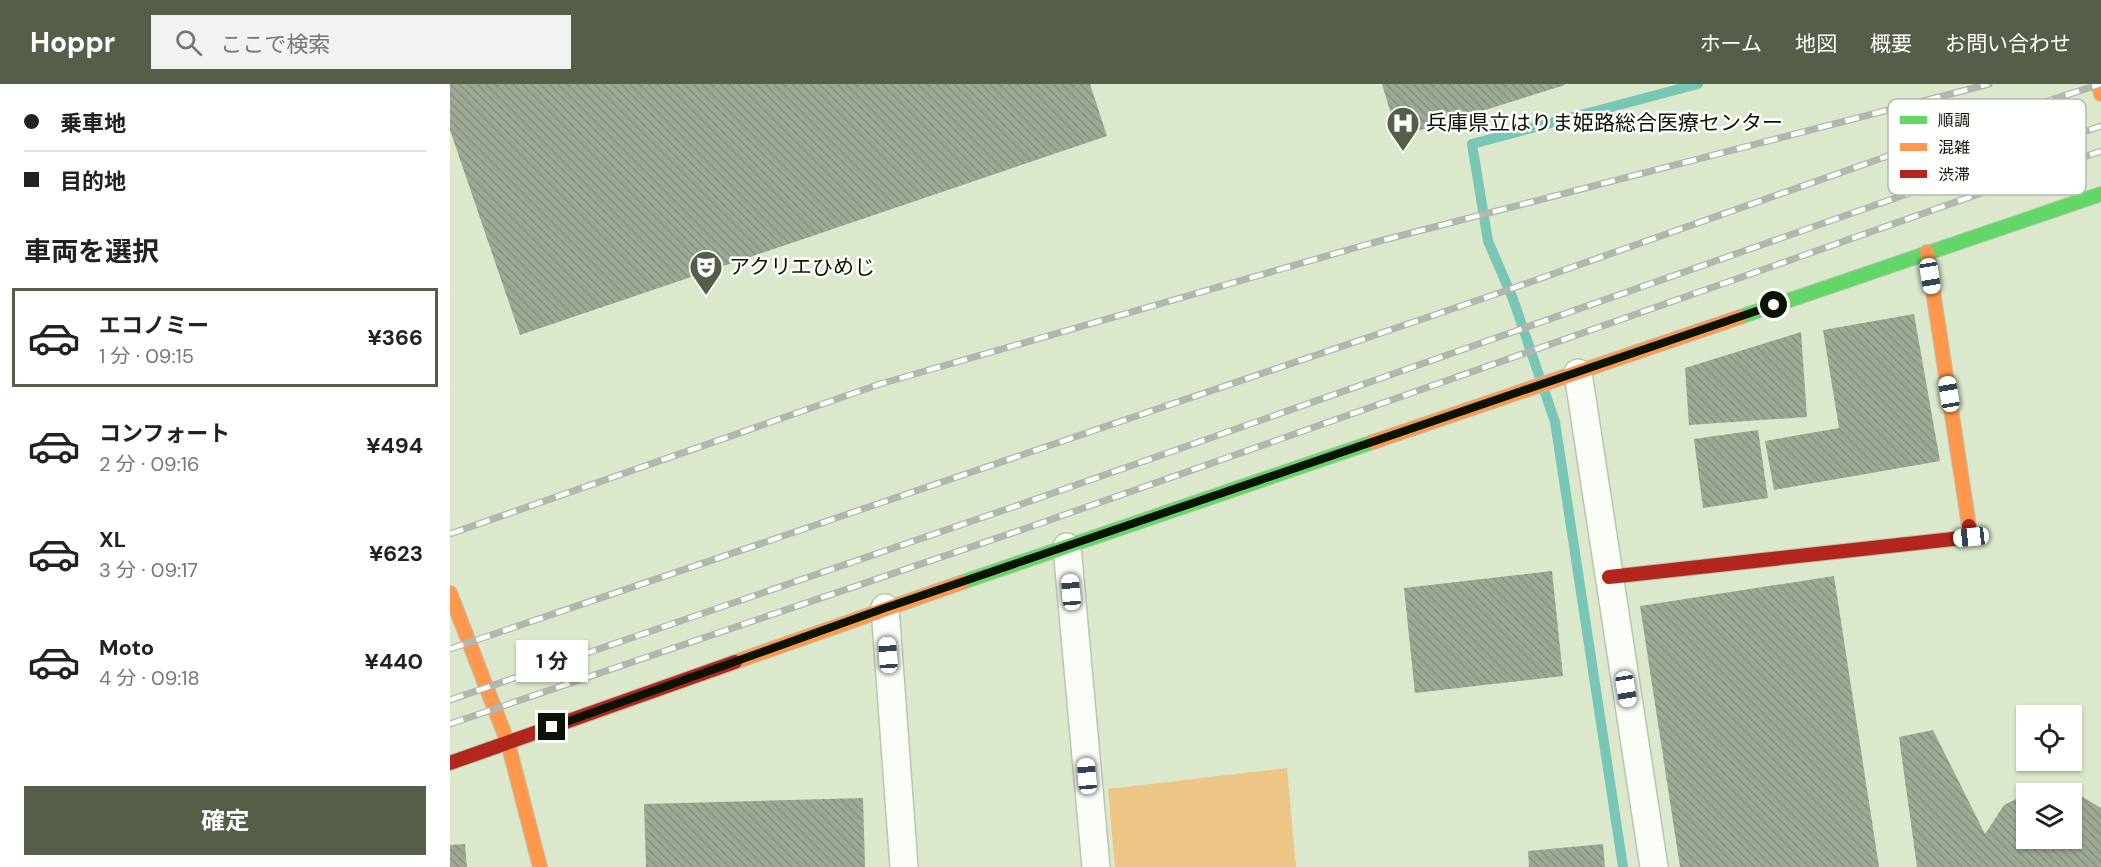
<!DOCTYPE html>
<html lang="ja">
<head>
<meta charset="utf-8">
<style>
	:root { --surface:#fff; --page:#f2f2f2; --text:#222; --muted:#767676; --line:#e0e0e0; --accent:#545e48 }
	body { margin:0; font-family:"DM Sans","Noto Sans JP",sans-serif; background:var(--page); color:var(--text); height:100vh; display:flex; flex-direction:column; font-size:22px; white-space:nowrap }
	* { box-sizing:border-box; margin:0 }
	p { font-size:20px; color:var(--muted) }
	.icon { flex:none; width:33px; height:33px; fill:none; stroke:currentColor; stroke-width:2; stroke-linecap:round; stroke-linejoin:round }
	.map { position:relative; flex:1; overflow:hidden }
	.drawer { display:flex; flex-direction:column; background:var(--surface); width:450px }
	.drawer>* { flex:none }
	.top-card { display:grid; align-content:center; height:132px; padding:0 24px; background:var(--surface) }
	.fabs { position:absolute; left:1566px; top:621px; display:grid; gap:12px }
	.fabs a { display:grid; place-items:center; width:66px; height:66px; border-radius:0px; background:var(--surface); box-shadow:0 2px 4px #0004; font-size:30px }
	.end { position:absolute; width:27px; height:27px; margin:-14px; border:8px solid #0b1302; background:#fff; box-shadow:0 0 0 3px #fff }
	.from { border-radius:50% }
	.bubble { position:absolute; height:42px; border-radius:0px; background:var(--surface); box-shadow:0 2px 4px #0004; font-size:20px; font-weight:700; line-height:42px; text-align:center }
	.car { position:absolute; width:18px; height:36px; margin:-18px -9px; border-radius:8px; box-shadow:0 0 4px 2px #0007; background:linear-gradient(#fff 24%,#345 0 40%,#fff 0 76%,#345 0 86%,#fff 0) }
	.top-card b { display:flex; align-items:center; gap:21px; height:57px; font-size:22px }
	.top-card b+b { border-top:2px solid var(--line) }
	.top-card i { width:15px; height:15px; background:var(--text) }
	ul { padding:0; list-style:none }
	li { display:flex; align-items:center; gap:18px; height:99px; margin:0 12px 9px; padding:0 12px; border:3px solid transparent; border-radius:0px }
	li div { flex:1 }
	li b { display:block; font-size:22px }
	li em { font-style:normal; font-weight:700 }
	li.current { border-color:var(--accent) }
	li>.icon { width:54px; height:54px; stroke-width:1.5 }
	h2 { padding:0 24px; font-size:27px; line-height:72px }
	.primary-button { display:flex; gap:12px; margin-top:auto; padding:12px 24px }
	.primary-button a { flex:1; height:69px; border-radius:0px; background:var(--accent); color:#fff; font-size:24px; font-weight:700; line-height:69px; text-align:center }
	header { display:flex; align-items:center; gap:36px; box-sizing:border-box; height:84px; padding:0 30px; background:var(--accent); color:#fff }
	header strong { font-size:28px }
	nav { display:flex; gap:33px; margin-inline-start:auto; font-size:21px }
	.search { width:420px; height:54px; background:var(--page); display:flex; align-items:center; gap:15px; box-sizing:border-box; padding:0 21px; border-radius:0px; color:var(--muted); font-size:22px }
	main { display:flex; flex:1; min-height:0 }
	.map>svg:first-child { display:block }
</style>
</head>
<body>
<header>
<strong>Hoppr</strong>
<div class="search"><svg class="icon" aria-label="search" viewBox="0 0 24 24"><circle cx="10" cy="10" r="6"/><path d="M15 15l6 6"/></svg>ここで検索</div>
<nav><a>ホーム</a><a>地図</a><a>概要</a><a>お問い合わせ</a></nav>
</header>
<main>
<section class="drawer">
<div class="top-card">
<b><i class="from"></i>乗車地</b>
<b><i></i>目的地</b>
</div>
<h2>車両を選択</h2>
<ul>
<li class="current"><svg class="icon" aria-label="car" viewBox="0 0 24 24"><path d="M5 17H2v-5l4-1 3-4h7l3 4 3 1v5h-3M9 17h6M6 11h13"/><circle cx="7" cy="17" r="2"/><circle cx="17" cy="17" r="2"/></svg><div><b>エコノミー</b><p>1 分 · 09:15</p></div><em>¥366</em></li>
<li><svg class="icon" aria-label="car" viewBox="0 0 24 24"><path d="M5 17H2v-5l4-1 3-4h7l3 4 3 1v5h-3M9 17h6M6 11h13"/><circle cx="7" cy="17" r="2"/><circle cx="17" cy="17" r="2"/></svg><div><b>コンフォート</b><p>2 分 · 09:16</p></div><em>¥494</em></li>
<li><svg class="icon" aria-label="car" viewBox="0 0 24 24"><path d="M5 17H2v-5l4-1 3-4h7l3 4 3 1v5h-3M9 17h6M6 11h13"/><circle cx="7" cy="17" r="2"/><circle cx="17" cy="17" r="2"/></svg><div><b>XL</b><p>3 分 · 09:17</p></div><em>¥623</em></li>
<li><svg class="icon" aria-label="car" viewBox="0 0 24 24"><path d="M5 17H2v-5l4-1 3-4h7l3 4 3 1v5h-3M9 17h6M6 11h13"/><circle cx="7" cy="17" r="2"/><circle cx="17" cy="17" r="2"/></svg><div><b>Moto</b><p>4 分 · 09:18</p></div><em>¥440</em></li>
</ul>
<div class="primary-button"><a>確定</a></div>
</section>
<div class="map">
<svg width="1651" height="783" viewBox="0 0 1651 783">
	<defs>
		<pattern id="building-back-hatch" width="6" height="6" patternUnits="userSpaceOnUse" patternTransform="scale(1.5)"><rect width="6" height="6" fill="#9caa95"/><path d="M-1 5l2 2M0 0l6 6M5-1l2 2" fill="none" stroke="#85917f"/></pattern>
	</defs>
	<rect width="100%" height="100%" fill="#dce8cb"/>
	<path fill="#edc585" d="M837,684L846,783H665L658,705Z"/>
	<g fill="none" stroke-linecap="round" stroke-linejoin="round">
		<path stroke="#78c6b6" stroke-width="10" d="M1173,783L1105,338L1063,215L1038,157L1022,60L1248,0"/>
	</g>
	<path fill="url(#building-back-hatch)" fill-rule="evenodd" d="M0,0H640L657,52L70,251L0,46Z
		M932,0H1114L1115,1L948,53Z
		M1464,230L1490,377L1324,406L1315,357L1389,344L1373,246Z
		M1351,248L1357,333L1239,341L1235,284Z
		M1308,346L1318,414L1253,424L1244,355Z
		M1102,487L1113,592L965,609L954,504Z
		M1384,492L1429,783H1230L1190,522Z
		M1483,646L1535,750L1554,721L1586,705L1621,706L1651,724V783H1467L1449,653ZM1576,710H1622V754H1576Z
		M413,714L415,783H196L194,720Z
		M15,760L17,783H0V761Z
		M1153,760L1155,783H1079L1078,767Z"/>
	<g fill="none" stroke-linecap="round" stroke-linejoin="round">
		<defs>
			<path id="street" d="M1128,289L1204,783
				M617,463L646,783
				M435,524L454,783"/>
			<path id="fast" d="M1290,233L1651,110
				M513,498L923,358"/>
			<path id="slow" d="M1648,0L1651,10
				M1477,168L1519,442
				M923,358L1290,233
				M0,509L58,659L90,783
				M285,578L513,498"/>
			<path id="jam" d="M1159,493L1521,453L1519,442
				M0,679L285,578"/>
		</defs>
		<use href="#street" stroke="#bbc5ae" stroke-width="30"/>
		<use href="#fast" stroke="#bbc5ae" stroke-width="16"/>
		<use href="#slow" stroke="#bbc5ae" stroke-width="16"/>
		<use href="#jam" stroke="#bbc5ae" stroke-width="16"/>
		<use href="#street" stroke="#fafcf7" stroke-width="27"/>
		<use href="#fast" stroke="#63d668" stroke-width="14"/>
		<use href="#slow" stroke="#ff974d" stroke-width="14"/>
		<use href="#jam" stroke="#b3261e" stroke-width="14"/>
		<defs>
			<path id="rail" d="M0,450L430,300L922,159L1539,0
				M0,565L1049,209L1560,29L1651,0
				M0,616L566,422L1651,42
				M0,640L574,445L1651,67"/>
		</defs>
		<use href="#rail" stroke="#b3b6af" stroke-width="7"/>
		<use href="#rail" stroke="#fff" stroke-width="4.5" stroke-dasharray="14" stroke-linecap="butt"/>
	</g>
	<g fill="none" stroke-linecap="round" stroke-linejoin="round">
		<path stroke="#0b1302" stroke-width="8" d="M102,643L435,524L1324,221"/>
	</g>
	<defs>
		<symbol id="hospital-pin" viewBox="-11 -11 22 30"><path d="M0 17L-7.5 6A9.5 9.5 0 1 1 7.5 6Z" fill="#545e48" stroke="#fff"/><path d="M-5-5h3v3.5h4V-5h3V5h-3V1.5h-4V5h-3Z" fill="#fff"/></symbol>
		<symbol id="theatre-pin" viewBox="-11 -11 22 30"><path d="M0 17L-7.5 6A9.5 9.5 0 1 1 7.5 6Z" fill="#545e48" stroke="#fff"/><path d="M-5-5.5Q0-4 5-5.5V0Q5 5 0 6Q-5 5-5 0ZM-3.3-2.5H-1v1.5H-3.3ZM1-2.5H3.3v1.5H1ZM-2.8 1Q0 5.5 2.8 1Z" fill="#fff"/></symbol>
	</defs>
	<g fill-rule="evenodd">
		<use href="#hospital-pin" x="934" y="20" width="38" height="52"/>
		<use href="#theatre-pin" x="237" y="164" width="38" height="52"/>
	</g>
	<g text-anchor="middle" stroke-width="5" stroke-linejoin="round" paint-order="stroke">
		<g font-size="21" fill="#0b1302" stroke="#fff" text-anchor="start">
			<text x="976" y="46">兵庫県立はりま姫路総合医療センター</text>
			<text x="279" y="190">アクリエひめじ</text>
		</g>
	</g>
	<rect x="1438" y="15" width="198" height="96" rx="9" fill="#fff" stroke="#b6b8b3" stroke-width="1.5"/>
	<rect x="1450" y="32" width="27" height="8" fill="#63d668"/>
	<rect x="1450" y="59" width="27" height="8" fill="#ff974d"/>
	<rect x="1450" y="86" width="27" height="8" fill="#b3261e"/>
	<g font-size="16" fill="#0b1302">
		<text x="1488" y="42">順調</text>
		<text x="1488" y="69">混雑</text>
		<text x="1488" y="96">渋滞</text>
	</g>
</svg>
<div class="fabs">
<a><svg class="icon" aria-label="locate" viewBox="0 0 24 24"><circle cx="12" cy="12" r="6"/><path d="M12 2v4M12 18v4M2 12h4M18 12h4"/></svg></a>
<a><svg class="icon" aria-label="layers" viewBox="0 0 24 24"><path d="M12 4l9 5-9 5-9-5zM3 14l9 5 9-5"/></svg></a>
</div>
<i class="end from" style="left:1324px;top:221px"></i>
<i class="end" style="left:102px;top:643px"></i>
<div class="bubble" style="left:66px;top:556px;width:72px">1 分</div>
<i class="car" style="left:1480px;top:192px;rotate:171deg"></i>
<i class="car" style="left:1499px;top:310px;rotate:351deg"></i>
<i class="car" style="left:1521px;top:453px;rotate:264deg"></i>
<i class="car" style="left:621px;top:508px;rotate:355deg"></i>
<i class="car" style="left:438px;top:571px;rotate:356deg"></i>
<i class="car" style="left:1176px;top:605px;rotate:171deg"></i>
<i class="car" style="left:637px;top:692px;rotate:355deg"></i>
</div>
</main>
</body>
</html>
